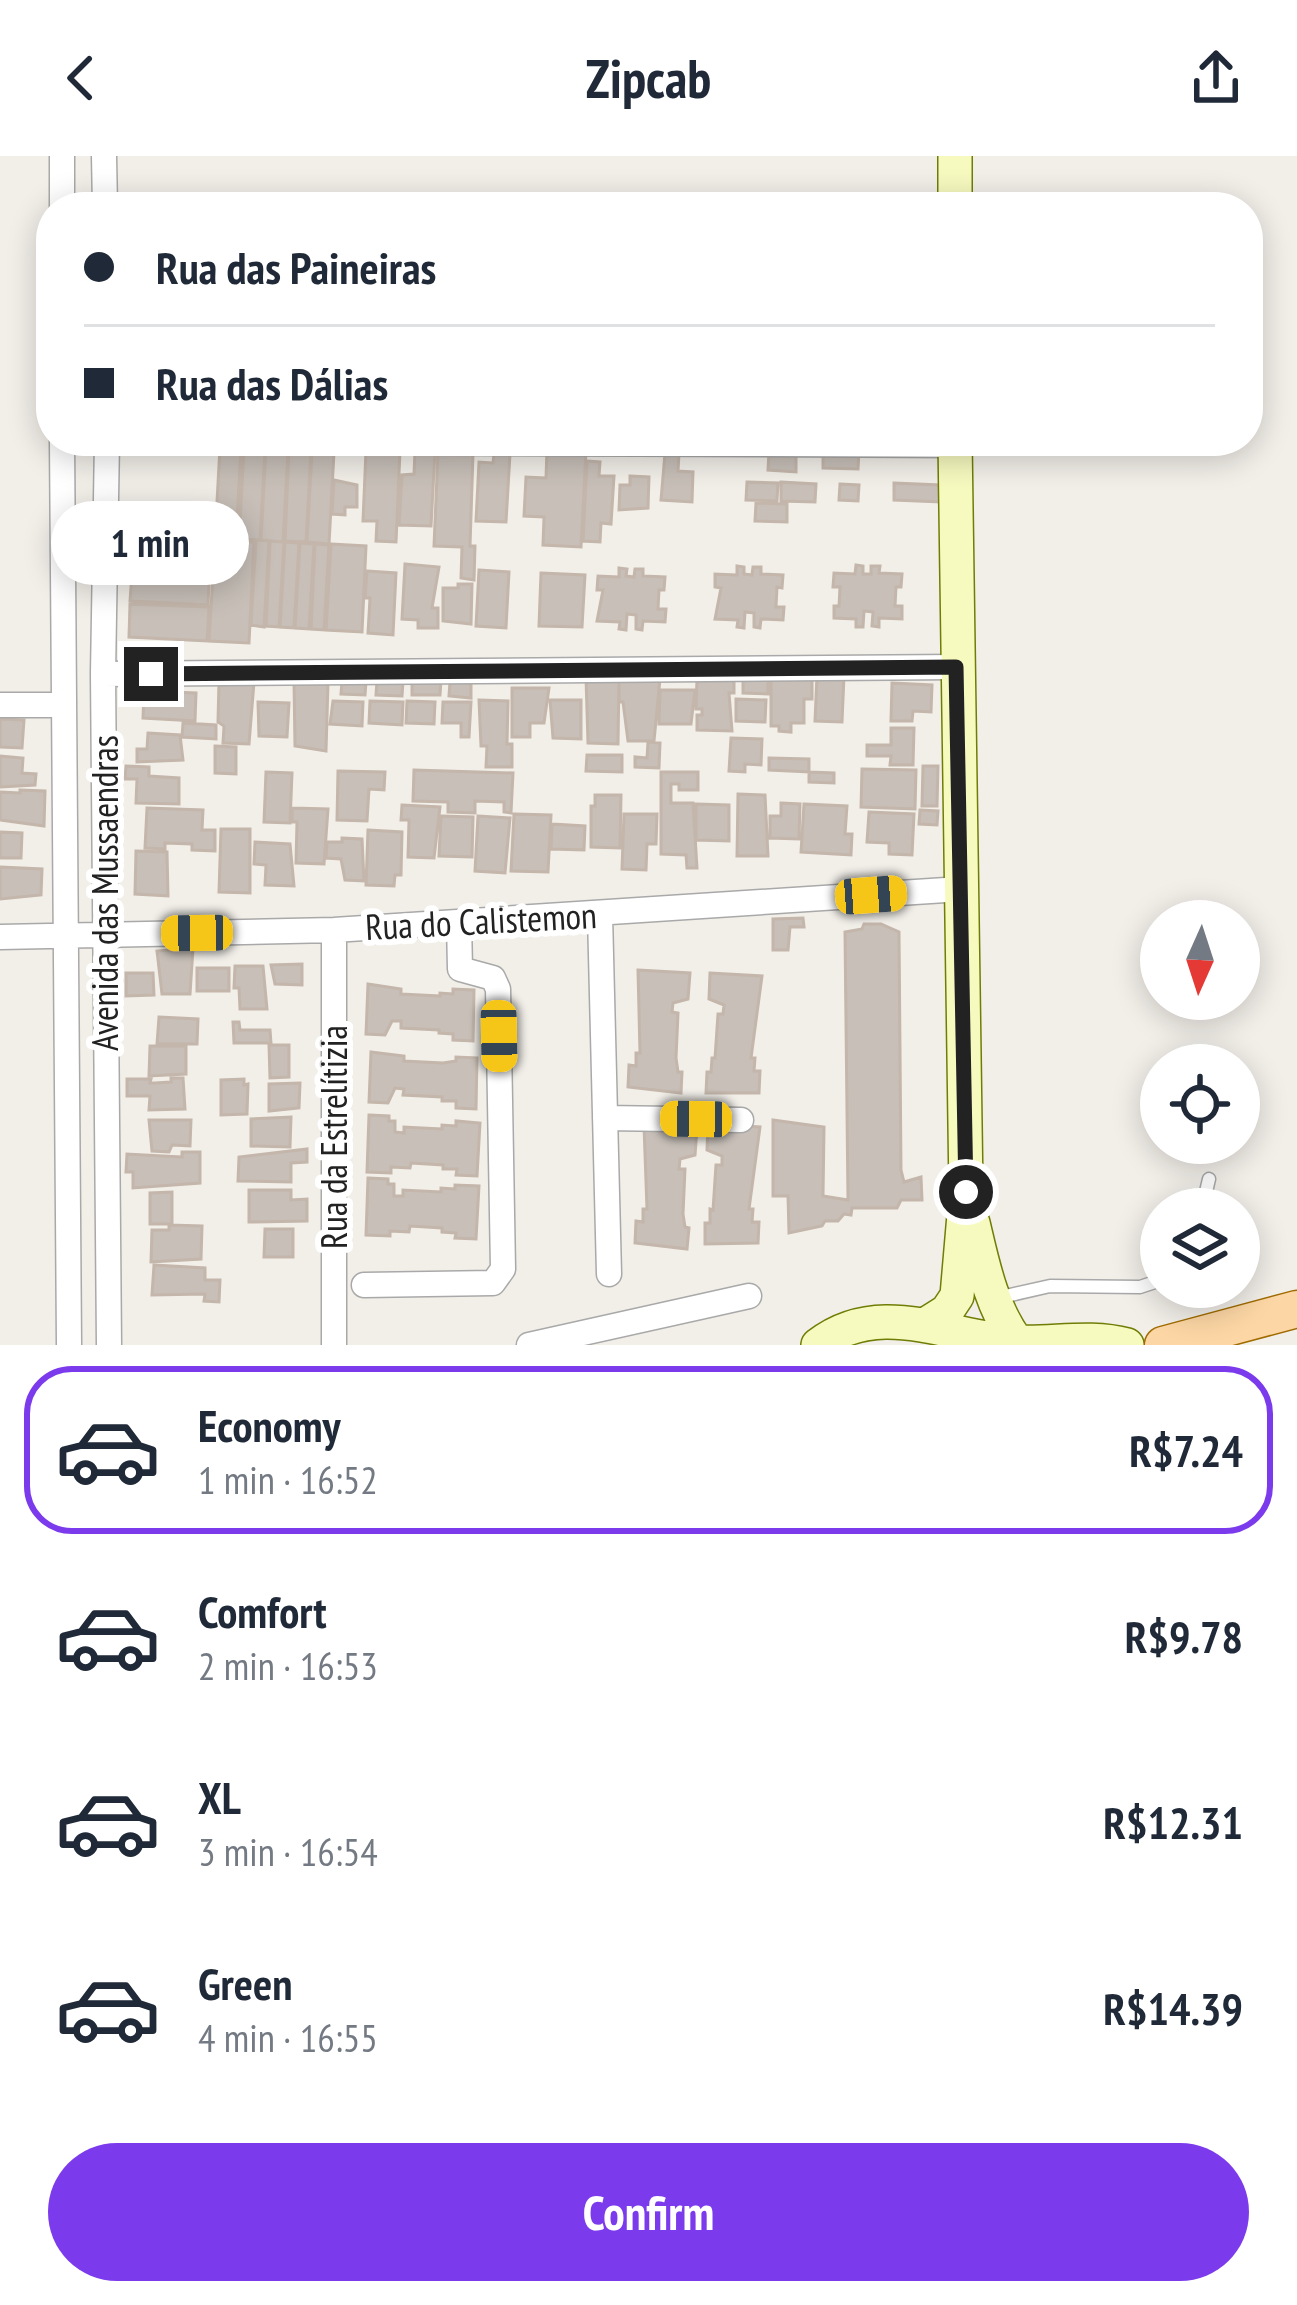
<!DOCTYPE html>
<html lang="en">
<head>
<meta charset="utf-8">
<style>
	:root { --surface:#fff; --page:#f6f6f7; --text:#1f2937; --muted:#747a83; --line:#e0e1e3; --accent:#7c3aed }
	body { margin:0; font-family:"PT Sans Narrow",sans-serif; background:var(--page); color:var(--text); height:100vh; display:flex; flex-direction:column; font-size:45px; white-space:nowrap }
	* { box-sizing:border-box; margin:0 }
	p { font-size:39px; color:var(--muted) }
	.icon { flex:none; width:66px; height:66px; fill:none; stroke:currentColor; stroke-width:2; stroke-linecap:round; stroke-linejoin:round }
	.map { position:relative; height:1189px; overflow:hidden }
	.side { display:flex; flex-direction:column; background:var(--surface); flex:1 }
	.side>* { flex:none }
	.hud { position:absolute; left:36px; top:36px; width:1227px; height:264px; border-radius:48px; box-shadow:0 6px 30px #0003; display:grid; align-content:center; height:264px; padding:0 48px; background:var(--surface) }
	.needle { width:78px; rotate:183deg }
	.fabs { position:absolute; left:1140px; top:744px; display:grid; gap:24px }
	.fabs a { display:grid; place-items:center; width:120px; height:120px; border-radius:50%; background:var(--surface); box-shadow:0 6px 30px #0003; font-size:60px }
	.end { position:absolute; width:54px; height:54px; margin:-27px; border:15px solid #222; background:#fff; box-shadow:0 0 0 6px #fff }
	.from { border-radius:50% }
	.bubble { position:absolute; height:84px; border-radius:42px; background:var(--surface); box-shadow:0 6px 30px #0003; font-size:39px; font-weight:700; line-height:84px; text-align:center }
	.car { position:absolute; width:36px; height:72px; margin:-36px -18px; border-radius:15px; box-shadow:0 0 9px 3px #0007; background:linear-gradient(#f5c518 24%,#345 0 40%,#f5c518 0 76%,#345 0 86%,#f5c518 0) }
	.hud b { display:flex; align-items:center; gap:42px; height:114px; font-size:45px }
	.hud b+b { border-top:3px solid var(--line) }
	.hud i { width:30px; height:30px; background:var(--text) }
	ul { padding:21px 0 0; list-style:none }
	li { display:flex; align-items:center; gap:36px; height:168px; margin:0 24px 18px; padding:0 24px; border:6px solid transparent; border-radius:48px }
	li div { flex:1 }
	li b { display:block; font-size:45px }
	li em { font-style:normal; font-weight:700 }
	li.active { border-color:var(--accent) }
	li>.icon { width:108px; height:108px; stroke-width:1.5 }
	.cta { display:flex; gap:24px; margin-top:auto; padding:24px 48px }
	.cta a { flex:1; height:138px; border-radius:72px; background:var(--accent); color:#fff; font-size:48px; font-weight:700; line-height:138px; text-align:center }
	header { display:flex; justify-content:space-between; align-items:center; height:156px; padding:0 48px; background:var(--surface); font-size:54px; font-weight:700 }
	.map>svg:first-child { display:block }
</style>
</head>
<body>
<header><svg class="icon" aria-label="back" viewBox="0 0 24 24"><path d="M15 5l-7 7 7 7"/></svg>Zipcab<svg class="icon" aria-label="share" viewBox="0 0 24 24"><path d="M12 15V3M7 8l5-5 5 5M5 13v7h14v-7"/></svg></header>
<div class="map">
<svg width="1297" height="1189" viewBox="0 0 1297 1189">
	<rect width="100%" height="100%" fill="#f2efe9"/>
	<path fill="#c7bfb8" stroke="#c4b6ab" stroke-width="3" d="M220,291L241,292L236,383L215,382Z
		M244,292L265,293L260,384L239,383Z
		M266,293L288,294L283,386L261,384Z
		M547,293L586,295L581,391L543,389L544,361L524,360L526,321L546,322Z
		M289,294L311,295L306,386L285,385Z
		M366,294L400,295L396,386L376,385L377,365H363Z
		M823,294L859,295L858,313L823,312Z
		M312,295L334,296L329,388L307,386Z
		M415,295L435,296L431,370L399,369L402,319L414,318Z
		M769,295L796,296V316L768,314Z
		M438,296L473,298L470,390H475L474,424L461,422L462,391L434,390Z
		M494,297L510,298L506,366L476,365L479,306L493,307Z
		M665,297L679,298L678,315L693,316L692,346L661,344Z
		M587,305L600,306L599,320H614L611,368L601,367L600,386L583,385Z
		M630,320L649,321L648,352L619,354L620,329H630Z
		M334,324L357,329V351H345V359L332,358Z
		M747,326L778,327L777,345L746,344Z
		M781,326L816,328L815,346L781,345Z
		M894,327L940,329V346L894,344Z
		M840,328L859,329L858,345L839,344Z
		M756,347L787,348V366L755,365Z
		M215,384L254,386L249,487L209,485Z
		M256,384L269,385L264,471L251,469Z
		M270,385L284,386L279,471L266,470Z
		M285,386L299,387L294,472L280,471Z
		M300,387L314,388L309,473L295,472Z
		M315,388L329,389L324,474L311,473Z
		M331,388L366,390L362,476L326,474Z
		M133,403L210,407L208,449L130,445Z
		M405,408L439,411L432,452H438V472H418V464L402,463Z
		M856,409L863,410V418H871V410H880L879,417L902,418L901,431H896L895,450H902V463L879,462V471L872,470L873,456L864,455L863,471H856V463L834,462V450H839L840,431H833L834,417L855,418Z
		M737,410L744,411V418L752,419L753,411H761V418L783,419L782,432L777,431L776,451H784L783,464L761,463L760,472L754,471V457L745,456L744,472L737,471L738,464L715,463L721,432L715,431V418L737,419Z
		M619,412L627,413L626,420L634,421L635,413H643V420L665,421L664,434H659L658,453H666L665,466L643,465L642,474L636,473V459L627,458L626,474L619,473L620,466L597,465L603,434H597L598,420L619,421Z
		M479,414L509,416L506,472L476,470Z
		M367,415L396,417L393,479L368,477L370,442H365Z
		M541,417L585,419L582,471L539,470Z
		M458,428H472L471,468L443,465V432H458Z
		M130,448L209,451L207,485L129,481Z
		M817,519L844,520L842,566L815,565Z
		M586,522H619L618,588L588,587Z
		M619,522L660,523L654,585H628L623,546H619Z
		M743,522L768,523V538L743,537Z
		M771,522H812V543H804V567H791V576L779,575V570H771Z
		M697,523H734V537H729L732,575L697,574V559H702V553H696Z
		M412,524H441L440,539H412Z
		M219,525L254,526L249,588L223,587L224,570L218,566Z
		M342,525L366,526L365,539L341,538Z
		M377,525L403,526L402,540L376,539Z
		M450,525L471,526V542L449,540Z
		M294,526L328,527L326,595L295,590Z
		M892,527L932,529L931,556L913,555L912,565H891Z
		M512,532H549L544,567H530V581H512Z
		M660,534H695L691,568H659Z
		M144,535L196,537L195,565L143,562Z
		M736,543L766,544L765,566L736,565Z
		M479,544L508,545L507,588H512V611H486L487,590H481Z
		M550,544H581V583L553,582Z
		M333,545L363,546L362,570L330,568Z
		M370,545L403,546L402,569L369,567Z
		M407,545L435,546L434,568L406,567Z
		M258,546L289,547L287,581L259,580Z
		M443,546H471L469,581H461V567H442Z
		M0,563L24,564L22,592L0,591Z
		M183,567L216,569V583L182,581Z
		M891,572H914L913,609H890L891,600H867V589H891Z
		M148,577L180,579L183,604L137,606V593H147Z
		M731,582L762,583L761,609L745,608V616L729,615Z
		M648,586L660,587L659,612L635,611V601L647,602Z
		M215,590L236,591V618L215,617Z
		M587,599H622V616L586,615Z
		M0,600L23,602L22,617L36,618L35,629L0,631Z
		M769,602L809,603V616L769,614Z
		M126,610L149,611V620L179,622V648L136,647L137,623H125Z
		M923,610H938L937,650H922Z
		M862,613L916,614L915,653L861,651Z
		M414,614L513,617L511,657L504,656V646L475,645V657L448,656V646L413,645Z
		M338,615L385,616L384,634L369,633L367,665L337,664Z
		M266,616L292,617L290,667L264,666Z
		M661,616H698V634H679V628H671V647H693L697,712H687L686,699L661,698Z
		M809,616L834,617V627L809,626Z
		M20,634L45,635L44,670L0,664V636L20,637Z
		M738,638L765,639L768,700H737Z
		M595,639H621L620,692L591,691V650H595Z
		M781,647L800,648L799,683L770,682V660H781Z
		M696,648L729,649V685L696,684Z
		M804,648L847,650L845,678H852L851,699L801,696Z
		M402,649L440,651L434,702L408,701L409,664H401Z
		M147,652L203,654L202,674H215V695L192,694V688L165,687V693L145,692Z
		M292,652L328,653L324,708L296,707L297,666H292Z
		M920,654L938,655L937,669L919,668Z
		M869,656L914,658L912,699L889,698V687L867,686Z
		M514,658L551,659L548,716L511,715Z
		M624,658H657L656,688H647L646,714L622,713Z
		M441,660L473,661L472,701L439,700Z
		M478,660L510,662L505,717L475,715Z
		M552,668L585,670L584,694L551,693Z
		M221,673H250V737L219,736Z
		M368,674L402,676L401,719H395L394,730L366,729Z
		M0,676L22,677L21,702H0Z
		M342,682L362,683L364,725L345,724L341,703L326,702L327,686H342Z
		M255,686L290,688L294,730L265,729L266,709L254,708Z
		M136,695L167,696L168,740L135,738Z
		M0,711L42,713L41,739L0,743Z
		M803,762L804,771H790L788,794H773V763Z
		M864,768H881L899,776L901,1014L904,1026L921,1021L922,1044H901L897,1052H852L851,1059L844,1058L838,1065H825L822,1070L789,1077L788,1040H773V964L824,971L823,1040L848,1044L845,776L862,773Z
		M193,792L190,838H162L157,795Z
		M302,808V829L275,828L271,809Z
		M235,810H263L267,853H240L239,832H234Z
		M197,812H229V835H197Z
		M638,814L690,817L688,843L673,847L672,856L678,857L676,902L678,916H682L681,937L628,931L629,909L636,910V897H640Z
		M126,817H153L154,839L126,840Z
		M710,817L762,820L751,902H755L754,915H760L759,937H706L707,916H711L712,902H715L718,858H723L724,849L709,843Z
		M368,828L401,833V838L440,840V837L453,838V833L474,834L473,885L453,884V878L439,877V874L401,872V865H392L385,879L366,878Z
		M159,861L198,863L197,888H157Z
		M233,866H239L240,874H270L271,887H234Z
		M269,889H289V921L270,922Z
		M150,890H186V918L149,920Z
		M371,896L404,900V905L443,907L456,905V901L477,902L476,953L456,952V945H442V941L403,939L404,933L395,932L388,947L369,946Z
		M171,922H183L185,953L149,954L150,940H127V923H151L150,927H155L171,926Z
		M244,923V929L248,928L247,958L221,959V924Z
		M300,927L299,952L269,955V928Z
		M369,959L389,960V965H395V976L404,977V971L442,973V969L456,970V965L480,967L477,1020L456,1019L457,1013H443V1009L411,1007L410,1012L391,1011V1017L367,1016Z
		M291,961L290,991L251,990V963Z
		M149,964H191L190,990L172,989L169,996L152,995Z
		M708,968L760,971L749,1053H753L752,1066H759L758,1087L705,1088V1067H710V1053L713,1054L716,1009H722V1000L707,994Z
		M644,970L697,973L695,999L680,1003L679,1013H685L683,1058L685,1071L689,1072L687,1093L635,1087L636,1065L643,1066V1053H647Z
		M307,993V1006L291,1007V1026L238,1025L239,1001Z
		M182,996H200V1027L133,1032V1016H126L127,998L182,1001Z
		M368,1022L388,1023V1028H394V1040H403V1034L441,1036V1032L455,1033V1029L479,1030L476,1083L455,1082L456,1077L442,1076V1072L410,1070L409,1076L390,1075V1080L366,1079Z
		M249,1034H291V1044L307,1043V1065L249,1066Z
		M172,1036V1068H150V1037Z
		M169,1069L202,1070L201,1103L151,1106L152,1074H169Z
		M265,1073H293V1101H264Z
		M154,1109L205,1112V1124H220L219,1146L204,1145L205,1138L152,1139Z"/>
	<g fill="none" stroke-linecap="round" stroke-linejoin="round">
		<defs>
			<path id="lane" d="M1202,1053L1209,1023
				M997,1142L1050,1130L1140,1131L1161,1124"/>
			<path id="street" d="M62,0V51
				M104,0L105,51
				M62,285L69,1189
				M107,285L103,518L109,1189
				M107,285L955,289
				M103,518L956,511
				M0,549H62
				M600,759L609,1118
				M0,781L334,774L961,733
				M605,962L741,964
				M364,1129L493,1127L503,1113L498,833L493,822L460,813L459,767
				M334,1189V774
				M529,1189L749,1140"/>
			<path id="secondary" d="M955,0V51
				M973,1067C983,1109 991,1151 1017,1186
				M928,1167L947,1155L957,1140L966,1036L955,285
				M818,1189C880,1141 949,1182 1016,1186C1053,1188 1090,1179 1127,1189"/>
			<path id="primary" d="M1163,1189L1297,1153"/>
		</defs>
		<use href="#lane" stroke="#a9a9a9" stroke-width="15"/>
		<use href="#street" stroke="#a9a9a9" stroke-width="27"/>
		<use href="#secondary" stroke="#707d05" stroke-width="36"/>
		<use href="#primary" stroke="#a06b00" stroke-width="39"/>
		<use href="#lane" stroke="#fff" stroke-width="12"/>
		<use href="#street" stroke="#fff" stroke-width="24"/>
		<use href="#secondary" stroke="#f7fabf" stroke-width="33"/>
		<use href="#primary" stroke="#fcd6a4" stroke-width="36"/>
	</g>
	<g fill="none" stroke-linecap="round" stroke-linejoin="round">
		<path stroke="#222" stroke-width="15" d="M151,518L956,511L966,1036"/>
	</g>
	<g text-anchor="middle" stroke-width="12" stroke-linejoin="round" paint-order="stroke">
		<g font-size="36" fill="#222" stroke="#fff">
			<text transform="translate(105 737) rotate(-90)" y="13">Avenida das Mussaendras</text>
			<text transform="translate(481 765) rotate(-3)" y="13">Rua do Calistemon</text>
			<text transform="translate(334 981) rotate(-90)" y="13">Rua da Estrelítizia</text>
		</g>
	</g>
</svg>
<div class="fabs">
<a><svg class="needle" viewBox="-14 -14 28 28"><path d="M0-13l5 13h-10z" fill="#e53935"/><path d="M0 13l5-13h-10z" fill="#747a83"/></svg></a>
<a><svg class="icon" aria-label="locate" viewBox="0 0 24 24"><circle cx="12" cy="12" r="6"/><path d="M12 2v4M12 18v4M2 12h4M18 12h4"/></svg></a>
<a><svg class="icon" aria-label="layers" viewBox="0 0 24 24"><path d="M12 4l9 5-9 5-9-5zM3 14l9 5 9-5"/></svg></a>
</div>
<i class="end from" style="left:966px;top:1036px"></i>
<i class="end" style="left:151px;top:518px"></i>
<div class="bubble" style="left:51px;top:345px;width:198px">1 min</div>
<i class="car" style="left:871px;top:739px;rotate:86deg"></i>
<i class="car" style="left:197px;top:777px;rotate:269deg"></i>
<i class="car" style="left:499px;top:880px;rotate:179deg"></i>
<i class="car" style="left:696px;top:963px;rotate:271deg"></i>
<div class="hud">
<b><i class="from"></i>Rua das Paineiras</b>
<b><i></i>Rua das Dálias</b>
</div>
</div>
<section class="side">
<ul>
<li class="active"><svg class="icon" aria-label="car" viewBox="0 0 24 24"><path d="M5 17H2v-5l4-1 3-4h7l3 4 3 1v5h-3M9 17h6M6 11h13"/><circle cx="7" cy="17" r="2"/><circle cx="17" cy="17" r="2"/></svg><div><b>Economy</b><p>1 min · 16:52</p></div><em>R$7.24</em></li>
<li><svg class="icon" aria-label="car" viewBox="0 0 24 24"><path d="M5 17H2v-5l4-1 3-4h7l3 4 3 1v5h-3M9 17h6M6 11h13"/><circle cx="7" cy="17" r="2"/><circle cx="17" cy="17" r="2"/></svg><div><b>Comfort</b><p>2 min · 16:53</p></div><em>R$9.78</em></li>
<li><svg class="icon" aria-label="car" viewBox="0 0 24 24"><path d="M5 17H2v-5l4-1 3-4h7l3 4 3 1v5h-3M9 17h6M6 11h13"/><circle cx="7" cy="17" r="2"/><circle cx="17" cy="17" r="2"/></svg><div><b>XL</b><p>3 min · 16:54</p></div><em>R$12.31</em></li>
<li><svg class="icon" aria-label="car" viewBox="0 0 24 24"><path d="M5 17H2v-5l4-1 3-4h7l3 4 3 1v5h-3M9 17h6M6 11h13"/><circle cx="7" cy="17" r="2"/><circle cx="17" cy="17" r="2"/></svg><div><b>Green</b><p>4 min · 16:55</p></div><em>R$14.39</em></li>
</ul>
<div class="cta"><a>Confirm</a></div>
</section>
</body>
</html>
